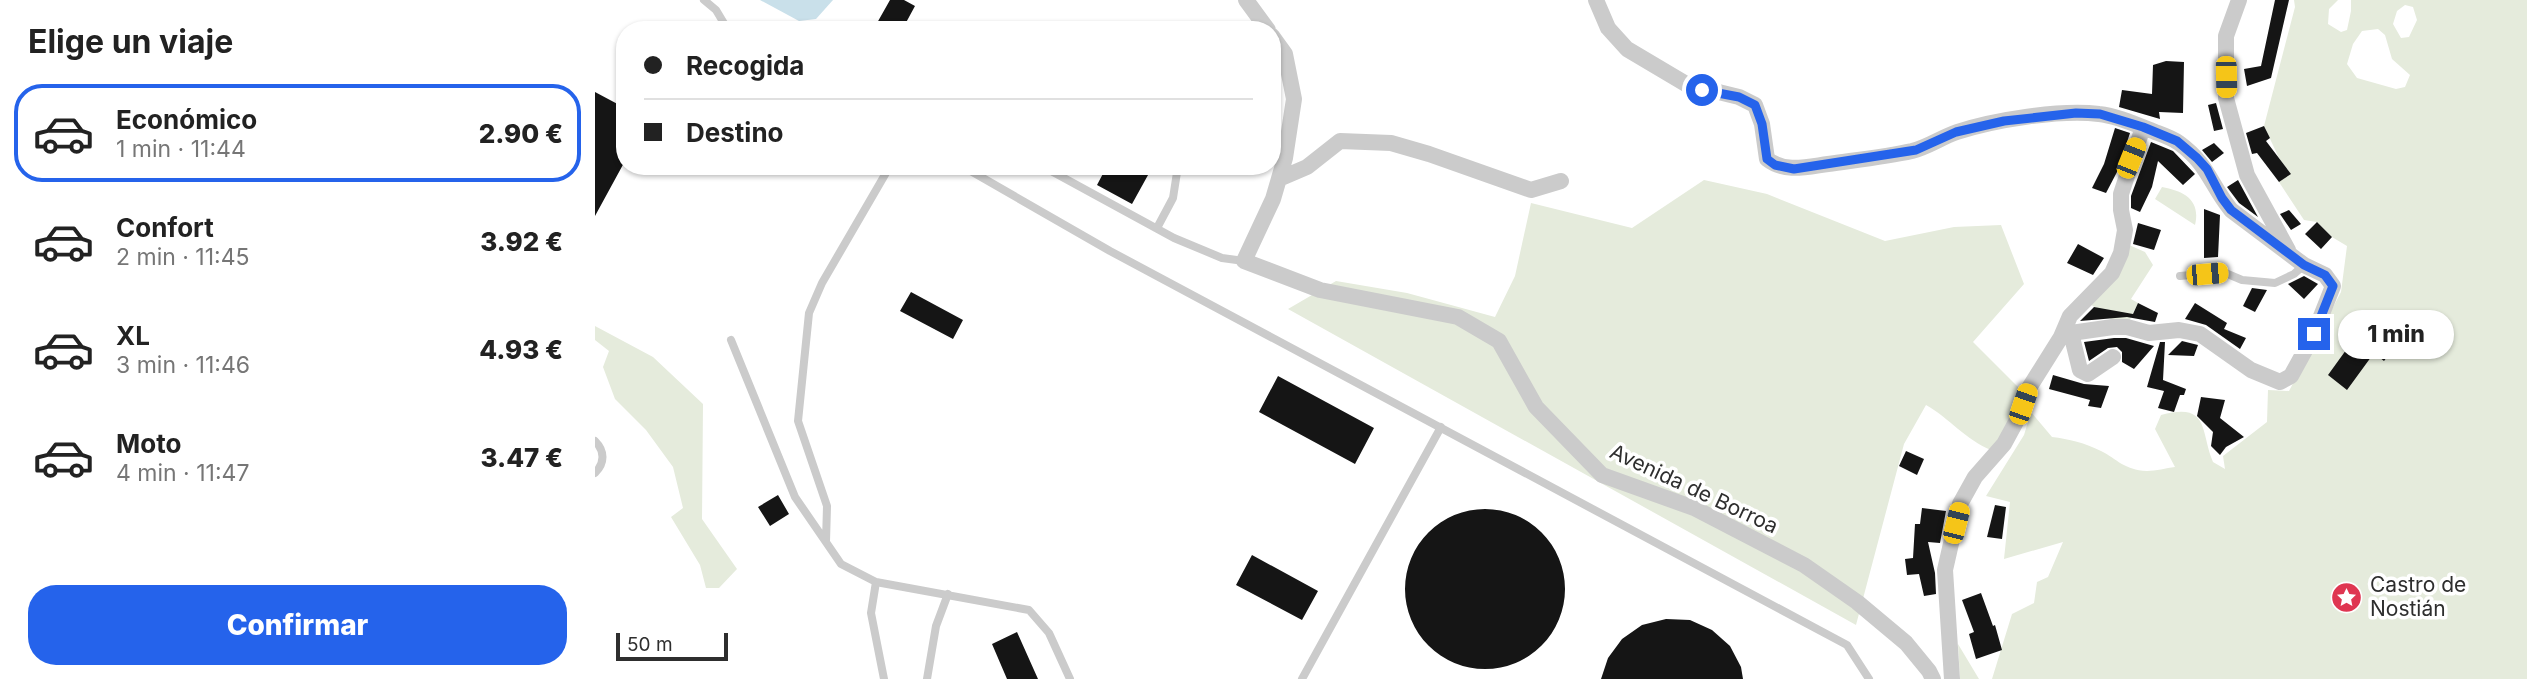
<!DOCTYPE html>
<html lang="es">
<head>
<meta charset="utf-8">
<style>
	:root { --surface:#fff; --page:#f6f6f6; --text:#222; --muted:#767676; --line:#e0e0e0; --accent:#2563eb }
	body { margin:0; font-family:Inter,sans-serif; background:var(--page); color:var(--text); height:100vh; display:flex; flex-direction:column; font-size:26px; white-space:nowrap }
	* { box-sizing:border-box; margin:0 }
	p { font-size:23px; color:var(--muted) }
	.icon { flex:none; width:38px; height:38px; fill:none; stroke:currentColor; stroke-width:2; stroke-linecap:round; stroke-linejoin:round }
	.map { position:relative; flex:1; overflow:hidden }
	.sheet { display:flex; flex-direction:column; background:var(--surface); width:595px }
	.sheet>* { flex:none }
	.hud { position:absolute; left:21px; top:21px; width:665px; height:154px; border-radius:28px; box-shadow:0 2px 5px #0004; display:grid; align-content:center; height:154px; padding:0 28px; background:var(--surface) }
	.scale { position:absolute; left:21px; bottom:18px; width:112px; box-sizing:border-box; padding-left:7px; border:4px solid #2e2e2e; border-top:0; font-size:19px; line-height:24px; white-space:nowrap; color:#2e2e2e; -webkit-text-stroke:5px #fff; paint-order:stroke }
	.end { position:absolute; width:32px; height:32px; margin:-16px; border:9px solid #2563eb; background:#fff; box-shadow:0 0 0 4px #fff }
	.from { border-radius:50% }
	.bubble { position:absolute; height:49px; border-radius:24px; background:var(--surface); box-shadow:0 2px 5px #0004; font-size:23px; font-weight:800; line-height:49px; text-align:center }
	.car { position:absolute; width:21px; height:42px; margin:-21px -10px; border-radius:9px; box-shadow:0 0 5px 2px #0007; background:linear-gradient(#f5c518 24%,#345 0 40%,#f5c518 0 76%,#345 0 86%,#f5c518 0) }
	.hud b { display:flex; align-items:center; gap:24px; height:66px; font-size:26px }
	.hud b+b { border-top:2px solid var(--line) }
	.hud i { width:18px; height:18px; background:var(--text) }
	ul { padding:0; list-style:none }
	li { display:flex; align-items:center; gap:21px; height:98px; margin:0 14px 10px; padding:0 14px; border:4px solid transparent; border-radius:28px }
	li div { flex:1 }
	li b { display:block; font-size:26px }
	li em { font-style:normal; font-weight:800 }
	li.on { border-color:var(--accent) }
	li>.icon { width:63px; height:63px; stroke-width:1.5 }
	h2 { padding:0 28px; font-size:32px; line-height:84px }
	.action { display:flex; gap:14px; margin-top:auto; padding:14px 28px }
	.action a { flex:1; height:80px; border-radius:28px; background:var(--accent); color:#fff; font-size:28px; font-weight:800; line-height:80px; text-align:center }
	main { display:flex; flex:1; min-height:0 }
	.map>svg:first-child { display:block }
</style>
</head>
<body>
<main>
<section class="sheet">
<h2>Elige un viaje</h2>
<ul>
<li class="on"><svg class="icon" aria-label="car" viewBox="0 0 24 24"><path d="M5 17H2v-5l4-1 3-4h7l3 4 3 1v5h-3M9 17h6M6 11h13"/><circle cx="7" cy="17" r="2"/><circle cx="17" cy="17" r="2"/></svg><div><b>Económico</b><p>1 min · 11:44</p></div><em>2.90 €</em></li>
<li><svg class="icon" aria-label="car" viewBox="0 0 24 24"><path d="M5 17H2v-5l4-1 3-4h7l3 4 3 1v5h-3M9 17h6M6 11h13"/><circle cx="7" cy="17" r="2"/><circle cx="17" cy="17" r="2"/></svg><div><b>Confort</b><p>2 min · 11:45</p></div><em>3.92 €</em></li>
<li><svg class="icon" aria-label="car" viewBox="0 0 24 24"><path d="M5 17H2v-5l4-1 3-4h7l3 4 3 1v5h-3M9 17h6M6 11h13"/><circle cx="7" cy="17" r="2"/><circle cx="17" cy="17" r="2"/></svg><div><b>XL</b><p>3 min · 11:46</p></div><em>4.93 €</em></li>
<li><svg class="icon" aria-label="car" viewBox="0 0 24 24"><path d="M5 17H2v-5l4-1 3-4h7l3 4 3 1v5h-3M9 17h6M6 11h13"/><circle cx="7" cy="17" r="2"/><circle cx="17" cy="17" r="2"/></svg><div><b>Moto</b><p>4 min · 11:47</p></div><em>3.47 €</em></li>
</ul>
<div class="action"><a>Confirmar</a></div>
</section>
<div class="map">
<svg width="1932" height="679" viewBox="0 0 1932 679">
	<rect width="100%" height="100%" fill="#fff"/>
	<path fill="#e5ebdc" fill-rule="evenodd" d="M1699,0H1743L1734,9L1733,24L1746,32L1752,30L1756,11V0H1932V679H1397L1417,614L1439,603L1442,582L1453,577L1468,542L1409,559L1415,502L1391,496L1429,435L1436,412L1457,437C1474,439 1490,443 1506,451C1522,459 1529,470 1552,471C1561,471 1571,468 1580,467L1560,429L1566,415C1615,402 1605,431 1618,462L1630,469L1628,456L1672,422L1673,390L1694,391L1746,292L1752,246L1737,237L1722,222L1709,220L1684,182L1695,173L1684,158L1669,126L1700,7ZM1810,5L1818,7L1822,20L1814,37L1806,38L1798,24L1802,11ZM1783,29L1790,35L1797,59L1815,75L1810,87L1801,89L1762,78L1752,64L1758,44L1767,31Z
		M1109,180L1172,194L1290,241L1359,227L1406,225L1429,284L1378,342L1426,390L1410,429L1396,450C1371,440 1354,418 1331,405L1309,444L1261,625L693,309L741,281L812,293L900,317L920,276L936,203L1037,228Z
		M1567,187C1589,191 1606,200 1600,225L1560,199Z
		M1534,245L1550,252L1558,265L1536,299L1543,303L1533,324L1514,322L1518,311L1502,308L1494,304Z
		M0,326L58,357L108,404L107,519L142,569L124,588H111L105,565L76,517L88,508L78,467L51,430L20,399L8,367L14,351L0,340Z
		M1363,644L1384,679H1365Z"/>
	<path fill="#c9e0ea" d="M165,0H238L221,19L204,21Z"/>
	<path fill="#151515" d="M295,0H309L320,6L307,30H293L282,23Z
		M1680,0H1694L1676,78L1652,86L1649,69L1666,66Z
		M1571,61L1589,62L1588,113L1564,112L1565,119L1524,107L1527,90L1557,94L1558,65Z
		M0,92L30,108V161L0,216Z
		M1621,103L1628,129L1619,131L1613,105Z
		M1669,126L1675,138L1671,141L1696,174L1684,182L1662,153L1657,154L1651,133Z
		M1520,128L1535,133L1522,172L1511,193L1497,188L1509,164Z
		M1556,142L1578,151L1600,174L1588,185L1563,161L1557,187L1545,212L1536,208V196Z
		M1619,143L1629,153L1617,162L1607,150Z
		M512,166H558L537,204L502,185Z
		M1643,180L1663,217L1644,203L1632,187Z
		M1609,209L1625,215L1623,257L1609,258Z
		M1694,210L1706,224L1696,230L1685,214Z
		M1722,222L1737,237L1726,249L1710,234Z
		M1543,223L1566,230L1559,250L1538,244Z
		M1483,244L1509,258L1498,275L1472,263Z
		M1709,276L1723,284L1709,299L1693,284Z
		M1657,288L1672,290L1660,312L1648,306Z
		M316,292L368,320L358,339L305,311Z
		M1543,303L1563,313L1560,322L1532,317L1485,321L1499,307L1538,314Z
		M1600,303L1632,323L1629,329L1651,338L1645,349L1611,325L1590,319Z
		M1758,312L1802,344L1789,361L1779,353L1752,390L1733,375L1759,339L1746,329Z
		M1519,338H1531L1559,346L1539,369L1527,362V352L1522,347L1513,348L1494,361L1489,342Z
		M1587,341L1603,345L1599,356L1573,355Z
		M1565,342H1570L1568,380L1591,389L1589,395H1585L1579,412L1563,408L1569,391L1552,387Z
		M1458,375L1489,384L1514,386L1506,408L1493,406L1495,400L1454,389Z
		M683,376L779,428L760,464L664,412Z
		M1606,397L1630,400L1625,418L1649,437L1631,447L1625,455L1616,446L1618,432L1602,416Z
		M1311,451L1329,459L1322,475L1304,466Z
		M183,495L194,514L175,526L163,507Z
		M1400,505L1411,507L1407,539L1392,537Z
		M1327,508L1351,511L1345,543L1333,542L1340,573L1341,594L1329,596L1324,574L1312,575L1310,559L1318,558L1320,524H1325Z
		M810 589a80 80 0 1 1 160 0a80 80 0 1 1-160 0Z
		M657,555L723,591L707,620L641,585Z
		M1386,593L1398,626L1400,625L1407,650L1381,659L1374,634L1379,632L1367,600Z
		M1071,619L1095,620L1117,630L1135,646L1146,667L1148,679H1006L1013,658L1027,639L1047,625Z
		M422,632L443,679H412L397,644Z"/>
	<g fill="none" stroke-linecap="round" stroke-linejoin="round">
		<path stroke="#cbcbcb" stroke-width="8" d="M109,0L121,10L133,30
			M367,166L515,251L1252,645L1274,679
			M447,166L579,238L627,258L649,261
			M562,228L578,198L583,166
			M1585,276L1628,272L1647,280L1680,283L1699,274L1709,265
			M136,340L200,497L246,564L281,582L434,610L454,633L475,679
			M0,441C10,451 10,463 0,473
			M231,542L232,506L203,421L214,313L227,283L295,166
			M281,582L276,613L289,679
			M332,679L341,626L353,594
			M707,679L846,427"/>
		<path stroke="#cbcbcb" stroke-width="16" d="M651,0L673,30
			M1001,0L1013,28L1032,49L1091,84L1144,97L1160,105L1167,124L1172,159C1190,173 1211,167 1233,164C1261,160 1290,157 1317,151C1333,147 1347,137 1362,132C1399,120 1466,109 1504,114C1523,116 1542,125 1560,132C1568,135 1577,138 1584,143C1613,164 1615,184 1636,210L1709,265L1730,275L1738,286L1719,334L1696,376L1685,382L1656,370L1605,334L1584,330L1554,333L1532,327H1518L1476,333L1466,337
			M1644,0L1631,36V98L1652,175L1693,250
			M677,36L690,54L699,99L690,158L678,199L649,261L725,290L863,317L904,341L941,407L1007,475L1099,508L1209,565L1262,602L1311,643L1334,671L1338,679
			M684,179L712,167L745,141L796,143L834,154L936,190L966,181
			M1476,333L1485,370L1493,374L1518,357
			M1357,679L1350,570L1365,504L1380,477L1409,444L1422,420L1434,388L1466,337L1475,316L1517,273L1526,253L1530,230L1526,210V194L1548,127"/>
	</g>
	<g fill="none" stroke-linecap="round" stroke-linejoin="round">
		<path stroke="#2563eb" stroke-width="9" d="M1107,90L1144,97L1160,105L1167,124L1172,159L1180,165L1199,169L1321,150L1361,132L1409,121L1481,113L1505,114L1548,127L1582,141L1602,158L1612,169L1627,198L1636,210L1709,265L1730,275L1738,286L1719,334"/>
	</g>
	<defs>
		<symbol id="sight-disc" viewBox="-11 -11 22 22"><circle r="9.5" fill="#df3651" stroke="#fff"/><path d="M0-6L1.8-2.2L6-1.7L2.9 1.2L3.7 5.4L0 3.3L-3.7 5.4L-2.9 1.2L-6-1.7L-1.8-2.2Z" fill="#fff"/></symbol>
	</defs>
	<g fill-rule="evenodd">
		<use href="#sight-disc" x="1734" y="580" width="35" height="35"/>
	</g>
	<g text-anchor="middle" stroke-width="7" stroke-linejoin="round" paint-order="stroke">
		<g font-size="21" fill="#2e2e2e" stroke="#fff">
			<text transform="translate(1099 489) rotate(25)" y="7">Avenida de Borroa</text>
		</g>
		<g font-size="21" fill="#2e2e2e" stroke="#fff" text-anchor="start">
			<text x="1775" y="592">Castro de<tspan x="1775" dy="24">Nostián</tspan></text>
		</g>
	</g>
</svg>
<div class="scale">50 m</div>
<i class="end from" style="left:1107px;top:90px"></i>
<i class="end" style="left:1719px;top:334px"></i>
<div class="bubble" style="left:1743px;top:310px;width:116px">1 min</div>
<i class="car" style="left:1631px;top:77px;rotate:179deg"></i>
<i class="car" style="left:1536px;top:158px;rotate:22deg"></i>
<i class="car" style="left:1612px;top:274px;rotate:85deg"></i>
<i class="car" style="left:1428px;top:404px;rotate:19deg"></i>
<i class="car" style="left:1361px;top:523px;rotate:14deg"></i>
<div class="hud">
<b><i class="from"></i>Recogida</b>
<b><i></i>Destino</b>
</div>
</div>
</main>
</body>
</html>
